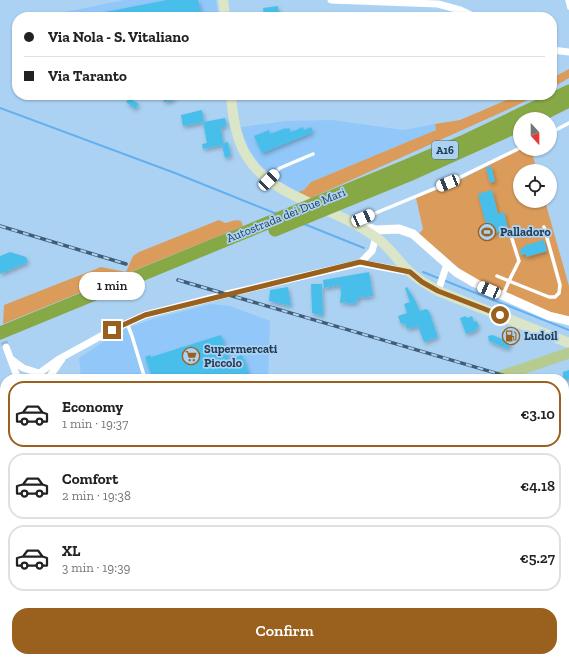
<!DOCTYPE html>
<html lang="en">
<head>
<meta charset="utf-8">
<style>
	:root { --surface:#fff; --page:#f6f6f6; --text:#222; --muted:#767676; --line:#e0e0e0; --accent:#9a611e }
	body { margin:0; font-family:"Zilla Slab",serif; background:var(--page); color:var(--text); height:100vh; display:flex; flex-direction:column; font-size:15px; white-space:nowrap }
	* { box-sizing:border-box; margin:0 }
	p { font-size:13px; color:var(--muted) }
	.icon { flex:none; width:22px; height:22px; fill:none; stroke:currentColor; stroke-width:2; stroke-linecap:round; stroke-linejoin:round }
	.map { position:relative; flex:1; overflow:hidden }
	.drawer { position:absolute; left:0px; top:374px; width:569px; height:288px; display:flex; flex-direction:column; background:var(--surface); border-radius:16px 16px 0 0; box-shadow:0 1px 3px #0004 }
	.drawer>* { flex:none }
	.hud { position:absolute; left:12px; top:12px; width:545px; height:88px; border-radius:16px; box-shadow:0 1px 3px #0004; display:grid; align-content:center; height:88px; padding:0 12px; background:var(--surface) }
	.needle { width:26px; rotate:159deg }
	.tools { position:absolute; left:513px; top:112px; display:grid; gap:8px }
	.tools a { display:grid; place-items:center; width:44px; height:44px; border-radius:50%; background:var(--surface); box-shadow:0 1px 3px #0004; font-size:20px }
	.end { position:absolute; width:18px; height:18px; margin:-9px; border:5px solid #9a611e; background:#fff; box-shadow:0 0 0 2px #fff }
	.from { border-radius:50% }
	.bubble { position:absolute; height:28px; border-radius:14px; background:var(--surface); box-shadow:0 1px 3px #0004; font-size:13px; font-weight:600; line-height:28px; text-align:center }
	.car { position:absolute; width:12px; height:24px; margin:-12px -6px; border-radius:5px; box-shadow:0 0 3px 1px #0007; background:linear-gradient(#fff 24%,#345 0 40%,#fff 0 76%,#345 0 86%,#fff 0) }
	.hud b { display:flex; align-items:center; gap:14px; height:38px; font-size:15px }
	.hud b+b { border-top:1px solid var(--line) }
	.hud i { width:10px; height:10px; background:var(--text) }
	ul { padding:7px 0 0; list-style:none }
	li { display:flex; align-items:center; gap:12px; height:66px; margin:0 8px 6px; padding:0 4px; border:2px solid var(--line); border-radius:16px }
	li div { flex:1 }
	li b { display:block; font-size:15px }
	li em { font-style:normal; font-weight:600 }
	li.on { border-color:var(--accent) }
	li>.icon { width:36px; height:36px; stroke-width:1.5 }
	.button { display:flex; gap:8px; margin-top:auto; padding:8px 12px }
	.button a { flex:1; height:46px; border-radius:16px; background:var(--accent); color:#fff; font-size:16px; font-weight:600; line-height:46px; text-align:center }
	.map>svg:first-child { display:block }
</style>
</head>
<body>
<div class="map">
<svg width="569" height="662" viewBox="0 0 569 662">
	<defs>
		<filter id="shadow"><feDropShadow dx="1.5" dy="2.5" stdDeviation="2" flood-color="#0004"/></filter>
	</defs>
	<rect width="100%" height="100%" fill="#acd2f3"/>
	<path fill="#91c8f9" d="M124,0H216L218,17H41Z
		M332,120L403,130L435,124L436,130L311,182L304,190L299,193L279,182L260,165L249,149L240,127L287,121Z
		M211,304L230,306L270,321L268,379H81L79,358L119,331L153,319Z"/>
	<path fill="#db9c5b" d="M569,69V78L552,88V78Z
		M518,95H538L509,109L309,199L299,193L300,191L304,190L311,182L436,130L435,124L460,120Z
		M520,149H531L537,171H520V201H545L569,286V318L559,316L469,277L419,234L423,229L416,198L456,182Z
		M219,220L225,223C231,222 235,219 241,221L243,226L3,324L4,305L101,267L126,272L133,256L139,252Z
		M564,403L569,404V433L564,435Z"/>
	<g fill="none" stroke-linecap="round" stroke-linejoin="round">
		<path stroke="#63b0f0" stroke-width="2" d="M0,108L175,173L277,214
			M304,224L364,248
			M423,272L569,330"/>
	</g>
	<path fill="#47bfea" filter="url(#shadow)" d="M167,0H198L201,14L186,17H106L105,12Z
		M278,6L279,17H264L263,8Z
		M173,95L174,100L164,102L163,96Z
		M129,98L139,104L135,109L126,102Z
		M202,110L204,122L183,126L181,115Z
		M225,118L227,126L221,127L223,143L228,142L231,156L225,158L222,145L203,149L202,144L207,143L203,122Z
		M303,127L304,130L311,127L313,132L262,153L254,136L269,130L270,134L286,128V129L289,128L291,132Z
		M491,166L495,181L490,183L486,168Z
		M492,190L498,214L504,212L508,229L487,236L484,225H486L478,194Z
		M544,240L547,251L526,257V254L521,255L520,249L524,248L523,246Z
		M10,252L26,257L28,262L0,274V256Z
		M369,272L373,296L357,298L358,302L348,304L347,302L340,303L341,293L340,285L324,288L323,280Z
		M311,284H322L323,316L312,313Z
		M288,287L291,306L269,301L270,290Z
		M407,287L415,300L420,311L426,309L429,311L438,337L424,342L418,326L407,329L405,323L401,324L398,316L407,313L404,304L410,302L405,288Z
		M466,316L467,318L472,316L474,322L477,321L479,327L476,328L477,330L466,334L460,318Z
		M509,329L515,331L508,349L489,341L488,336L492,335L505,340Z
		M221,335L229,360L242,355L250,377L245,379H153L145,357L150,355L151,357Z
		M569,370V379H563V372Z"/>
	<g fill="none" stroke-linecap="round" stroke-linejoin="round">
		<path stroke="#90b4d3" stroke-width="7" stroke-dasharray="7 3.5" stroke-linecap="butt" d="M0,332L6,347"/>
		<path stroke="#82a4c2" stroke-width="1" stroke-dasharray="3 3" stroke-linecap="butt" d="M0,653L5,651"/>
		<path stroke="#fff" stroke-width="3.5" d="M567,0L569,8
			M550,133L569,123
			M269,179L280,168L313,154
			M354,222L448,183L520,148
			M497,276L509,281L519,261L512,239
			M503,295L509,281L549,297H555L559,293L560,285L544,227
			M127,323L132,336L145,379"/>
		<path stroke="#fff" stroke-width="7" d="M331,0L438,4L460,10L475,17
			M552,50L569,52
			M360,263L409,272
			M438,291L447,264
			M6,347L18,379
			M11,359L23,368L39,373
			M31,379L59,359L112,330L145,315L227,294L360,263L372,251L376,237
			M48,379L62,359
			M161,657L163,662"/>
		<path stroke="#fff" stroke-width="9" d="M363,226L376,230L399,229L413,234L456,272L475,283L549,316L569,321
			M564,553L569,546"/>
		<path stroke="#dbe5c7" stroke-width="10" d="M223,0L225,17
			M231,95C232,110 234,125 239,140C256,190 312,201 353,223C360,227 367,231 374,236C389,245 397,261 410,272C418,280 428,285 438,291L569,343
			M564,554H569
			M564,566L569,562
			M491,662L495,657"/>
		<path stroke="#b6cb8f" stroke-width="11" d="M493,379L569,353
			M0,541L5,539"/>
		<path stroke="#86a845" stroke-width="13" d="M533,119L569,101
			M275,230L409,175L520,125
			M0,333L406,166L462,142L569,91"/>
		<defs>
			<path id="rail" d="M0,226L126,264
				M178,280L516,379
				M564,397L569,398"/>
		</defs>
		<use href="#rail" stroke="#415d76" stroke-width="3.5"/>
		<use href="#rail" stroke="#acd2f3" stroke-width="2" stroke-dasharray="6" stroke-linecap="butt"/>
	</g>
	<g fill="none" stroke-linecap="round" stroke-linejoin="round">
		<path stroke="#9a611e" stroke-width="5" d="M112,330L145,315L360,262L410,272L422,282L438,291L500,315"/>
	</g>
	<defs>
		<symbol id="stadium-ring" viewBox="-11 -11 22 22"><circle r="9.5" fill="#acd2f3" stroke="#9a611e" stroke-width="1.5"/><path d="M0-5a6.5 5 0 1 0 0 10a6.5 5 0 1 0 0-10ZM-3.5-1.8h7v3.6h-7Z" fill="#9a611e"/></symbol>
		<symbol id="fuel-ring" viewBox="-11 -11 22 22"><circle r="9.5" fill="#acd2f3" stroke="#9a611e" stroke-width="1.5"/><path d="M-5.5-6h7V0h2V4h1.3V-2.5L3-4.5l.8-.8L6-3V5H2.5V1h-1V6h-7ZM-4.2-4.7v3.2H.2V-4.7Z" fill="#9a611e"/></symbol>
		<symbol id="supermarket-ring" viewBox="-11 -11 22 22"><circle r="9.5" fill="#acd2f3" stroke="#9a611e" stroke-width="1.5"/><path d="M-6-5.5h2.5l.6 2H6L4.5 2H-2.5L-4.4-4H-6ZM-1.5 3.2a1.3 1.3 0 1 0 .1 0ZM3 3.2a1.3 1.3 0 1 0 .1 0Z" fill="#9a611e"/></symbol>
	</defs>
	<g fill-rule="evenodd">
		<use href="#stadium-ring" x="477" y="222" width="20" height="20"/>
		<use href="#fuel-ring" x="501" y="326" width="20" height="20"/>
		<use href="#supermarket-ring" x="181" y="346" width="20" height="20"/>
	</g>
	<g text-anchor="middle" stroke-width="3.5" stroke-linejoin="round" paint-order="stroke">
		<rect fill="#acd2f3" stroke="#4b6983" stroke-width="1" x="432" y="141" width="26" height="18" rx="3"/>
		<g font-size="11" font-weight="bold" fill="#223c53">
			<text x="445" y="154">A16</text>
		</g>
		<g font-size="12" fill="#223c53" stroke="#acd2f3">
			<text transform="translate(286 215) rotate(-22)" y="4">Autostrada dei Due Mari</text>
		</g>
		<g font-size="12" font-weight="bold" fill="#223c53" stroke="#acd2f3" text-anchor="start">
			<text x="500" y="236">Palladoro</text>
			<text x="524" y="340">Ludoil</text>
			<text x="204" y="353">Supermercati<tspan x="204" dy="14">Piccolo</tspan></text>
		</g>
	</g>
</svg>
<div class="tools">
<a><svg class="needle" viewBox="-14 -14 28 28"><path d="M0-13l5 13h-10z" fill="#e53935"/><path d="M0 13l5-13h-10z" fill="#767676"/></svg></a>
<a><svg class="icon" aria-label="locate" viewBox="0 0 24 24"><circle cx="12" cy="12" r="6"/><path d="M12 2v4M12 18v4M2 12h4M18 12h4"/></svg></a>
</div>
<i class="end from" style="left:500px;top:315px"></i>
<i class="end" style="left:112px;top:330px"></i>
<div class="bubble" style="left:79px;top:272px;width:66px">1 min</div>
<i class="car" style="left:269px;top:180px;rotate:45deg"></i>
<i class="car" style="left:448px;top:183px;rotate:248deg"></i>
<i class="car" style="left:363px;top:218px;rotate:66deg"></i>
<i class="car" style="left:489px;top:290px;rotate:293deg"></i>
<div class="hud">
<b><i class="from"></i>Via Nola - S. Vitaliano</b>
<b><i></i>Via Taranto</b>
</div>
<section class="drawer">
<ul>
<li class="on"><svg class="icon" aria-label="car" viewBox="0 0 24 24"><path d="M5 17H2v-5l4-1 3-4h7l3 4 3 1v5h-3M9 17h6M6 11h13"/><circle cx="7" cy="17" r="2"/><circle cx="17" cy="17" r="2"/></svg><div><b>Economy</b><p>1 min · 19:37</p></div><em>€3.10</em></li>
<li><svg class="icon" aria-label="car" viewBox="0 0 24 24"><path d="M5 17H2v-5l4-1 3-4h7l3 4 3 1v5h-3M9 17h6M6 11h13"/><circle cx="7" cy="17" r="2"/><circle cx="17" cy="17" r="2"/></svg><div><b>Comfort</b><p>2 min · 19:38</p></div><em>€4.18</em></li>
<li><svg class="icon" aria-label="car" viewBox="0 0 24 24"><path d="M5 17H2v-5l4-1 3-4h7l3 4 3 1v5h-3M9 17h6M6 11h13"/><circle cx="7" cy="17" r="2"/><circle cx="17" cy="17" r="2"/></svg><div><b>XL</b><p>3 min · 19:39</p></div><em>€5.27</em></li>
</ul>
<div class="button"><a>Confirm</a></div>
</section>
</div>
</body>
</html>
